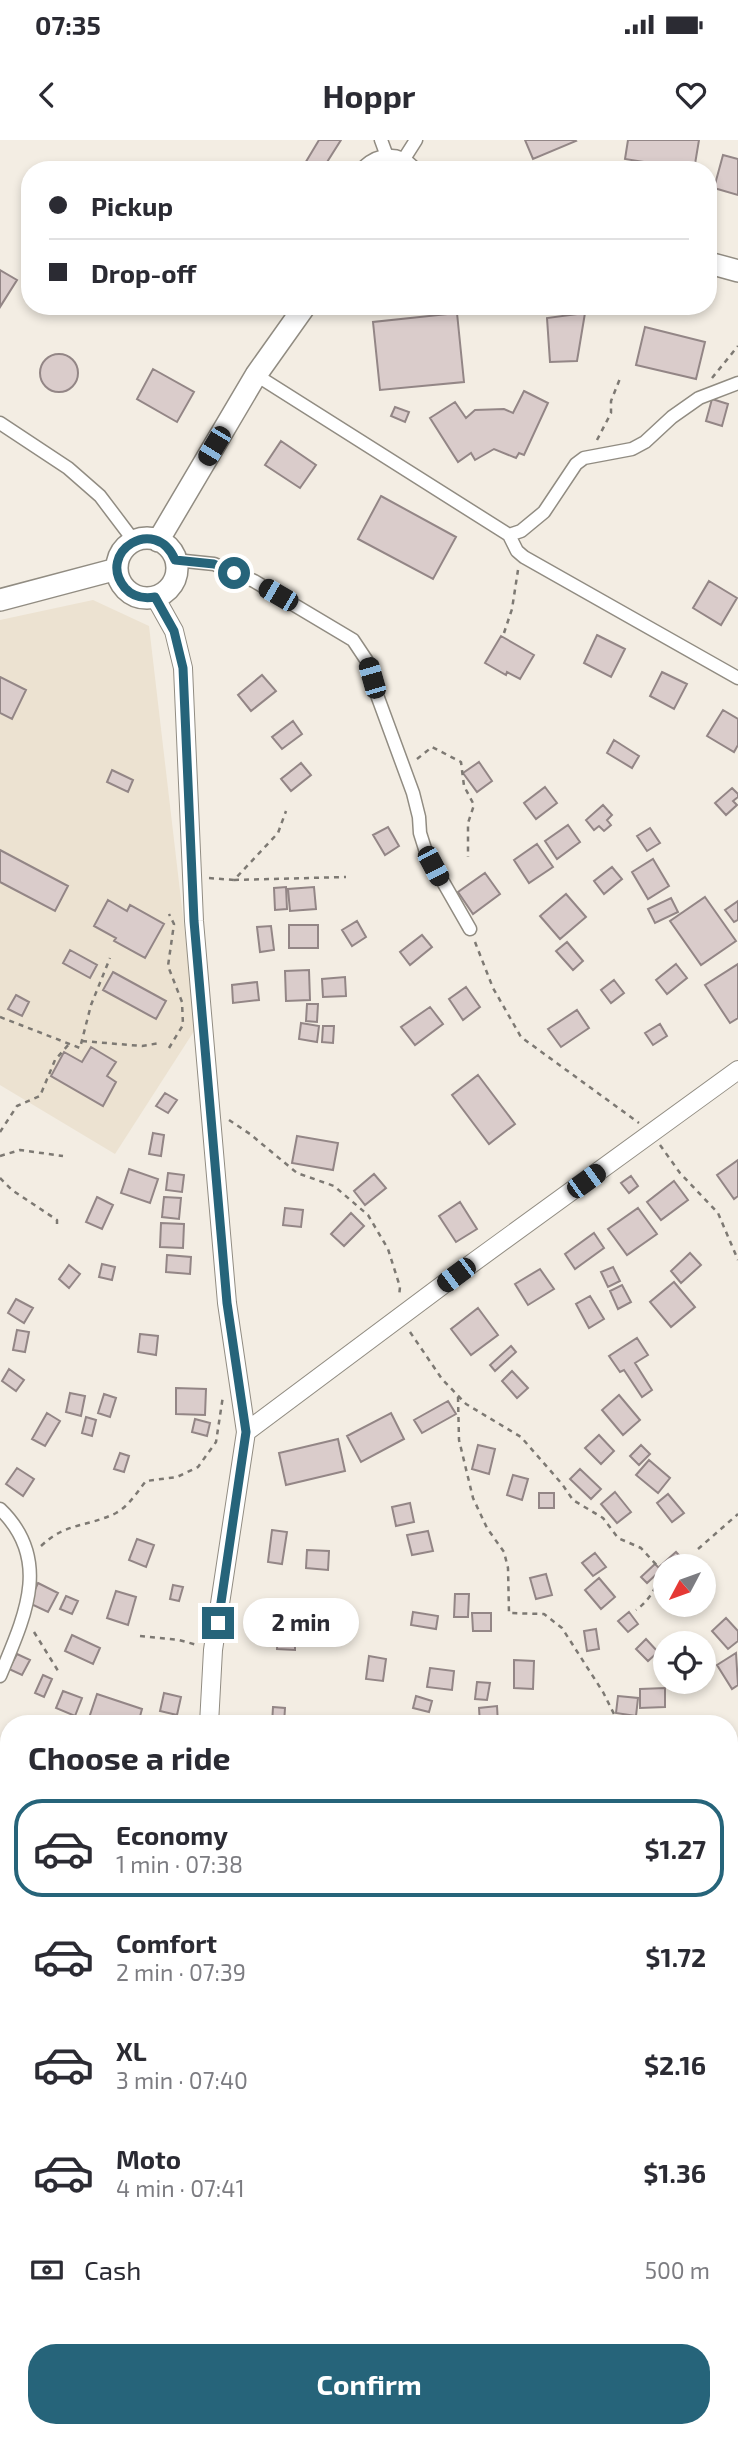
<!DOCTYPE html>
<html lang="en">
<head>
<meta charset="utf-8">
<style>
	:root { --surface:#fff; --page:#f2f2f3; --text:#2b2b33; --muted:#7c7c81; --line:#e1e1e2; --accent:#26647a }
	body { margin:0; font-family:"Exo 2",sans-serif; background:var(--page); color:var(--text); height:100vh; display:flex; flex-direction:column; font-size:26px; white-space:nowrap }
	* { box-sizing:border-box; margin:0 }
	p { font-size:23px; color:var(--muted) }
	.icon { flex:none; width:38px; height:38px; fill:none; stroke:currentColor; stroke-width:2; stroke-linecap:round; stroke-linejoin:round }
	.map { position:relative; flex:1; overflow:hidden }
	.sheet { position:absolute; left:0px; top:1575px; width:738px; height:723px; display:flex; flex-direction:column; background:var(--surface); border-radius:28px 28px 0 0; box-shadow:0 4px 10px #0003 }
	.sheet>* { flex:none }
	.hud { position:absolute; left:21px; top:21px; width:696px; height:154px; border-radius:28px; box-shadow:0 4px 10px #0003; display:grid; align-content:center; height:154px; padding:0 28px; background:var(--surface) }
	.needle { width:46px; rotate:229deg }
	.tools { position:absolute; left:653px; top:1414px; display:grid; gap:14px }
	.tools a { display:grid; place-items:center; width:63px; height:63px; border-radius:50%; background:var(--surface); box-shadow:0 4px 10px #0003; font-size:35px }
	.end { position:absolute; width:32px; height:32px; margin:-16px; border:9px solid #26647a; background:#fff; box-shadow:0 0 0 4px #fff }
	.from { border-radius:50% }
	.bubble { position:absolute; height:49px; border-radius:24px; background:var(--surface); box-shadow:0 4px 10px #0003; font-size:23px; font-weight:700; line-height:49px; text-align:center }
	.car { position:absolute; width:21px; height:42px; margin:-21px -10px; border-radius:9px; box-shadow:0 0 5px 2px #0007; background:linear-gradient(#222 24%,#8ab4d8 0 40%,#222 0 76%,#8ab4d8 0 86%,#222 0) }
	.hud b { display:flex; align-items:center; gap:24px; height:66px; font-size:26px }
	.hud b+b { border-top:2px solid var(--line) }
	.hud i { width:18px; height:18px; background:var(--text) }
	ul { padding:0; list-style:none }
	li { display:flex; align-items:center; gap:21px; height:98px; margin:0 14px 10px; padding:0 14px; border:4px solid transparent; border-radius:28px }
	li div { flex:1 }
	li b { display:block; font-size:26px }
	li em { font-style:normal; font-weight:700 }
	li.current { border-color:var(--accent) }
	li>.icon { width:63px; height:63px; stroke-width:1.5 }
	h2 { padding:0 28px; font-size:32px; line-height:84px }
	.pay { display:flex; align-items:center; gap:18px; height:77px; padding:0 28px; font-size:26px }
	.pay p { margin-inline-start:auto }
	.button { display:flex; gap:14px; margin-top:auto; padding:14px 28px }
	.button a { flex:1; height:80px; border-radius:28px; background:var(--accent); color:#fff; font-size:28px; font-weight:700; line-height:80px; text-align:center }
	.status { display:flex; justify-content:space-between; align-items:center; height:49px; padding:0 35px; background:var(--surface); direction:ltr }
	.status svg { height:19px; fill:currentColor }
	header { display:flex; justify-content:space-between; align-items:center; height:91px; padding:0 28px; background:var(--surface); font-size:32px; font-weight:700 }
	.map>svg:first-child { display:block }
</style>
</head>
<body>
<div class="status"><b>07:35</b><svg viewBox="0 0 49 12"><path d="M0 12V9h3v3zM5 12V6h3v6zM10 12V3h3v9zM15 12V0h3v12zM26 1h20v11H26zM47 4h2v5h-2z"/></svg></div>
<header><svg class="icon" aria-label="back" viewBox="0 0 24 24"><path d="M15 5l-7 7 7 7"/></svg>Hoppr<svg class="icon" aria-label="heart" viewBox="0 0 24 24"><path d="M12 20l-8-8c-3-5 5-10 8-4 3-6 11-1 8 4z"/></svg></header>
<div class="map">
<svg width="738" height="2297" viewBox="0 0 738 2297">
	<rect width="100%" height="100%" fill="#f3ede3"/>
	<path fill="#ece2d1" d="M93,460L149,486L196,888L115,1014L0,945V480Z"/>
	<path fill="#dacccb" stroke="#938686" stroke-width="2" d="M319,0H341L322,30H301Z
		M525,0H575L576,1L533,19Z
		M628,0H699L694,30L625,19Z
		M723,15L738,19V55L714,48Z
		M0,130L17,140L0,167Z
		M457,173L464,242L380,250L373,182Z
		M585,173L577,221L550,222L547,178Z
		M645,187L705,202L696,239L636,225Z
		M40 233a19 19 0 1 1 38 0a19 19 0 1 1-38 0Z
		M153,229L194,252L177,282L137,259Z
		M524,251L548,263L524,315L519,313L516,318L494,309L475,320L471,313L458,322L430,278L455,262L466,278L475,270L504,269L513,273Z
		M712,259L728,264L722,286L706,281Z
		M395,267L409,272L405,282L391,276Z
		M281,301L316,325L300,348L265,325Z
		M381,356L456,397L433,439L358,399Z
		M709,441L737,458L721,485L693,468Z
		M597,495L625,509L611,537L584,523Z
		M501,496L534,515L520,539L507,532L506,535L485,523Z
		M662,532L687,544L674,569L650,556Z
		M262,535L276,551L251,571L238,555Z
		M0,537L26,550L12,579L0,573Z
		M723,570L738,579V605L734,612L707,596Z
		M293,581L302,594L282,609L272,597Z
		M614,600L639,616L632,628L607,613Z
		M479,622L492,641L477,652L463,633Z
		M301,623L311,635L291,651L281,639Z
		M112,630L133,640L128,652L107,642Z
		M545,647L557,663L536,679L524,663Z
		M732,648L738,654V657L733,661L737,665L726,675L715,663Z
		M603,665L612,675L607,680L611,685L604,691L599,686L594,690L586,680Z
		M568,685L580,702L557,719L545,701Z
		M388,687L399,706L385,715L373,695Z
		M650,688L660,703L647,711L637,696Z
		M537,704L553,727L529,743L514,720Z
		M0,710L68,746L55,771L0,742Z
		M653,719L669,746L648,759L632,732Z
		M612,727L622,739L604,754L594,741Z
		M485,733L500,754L473,774L458,752Z
		M286,747L287,769L275,770L274,748Z
		M314,747L316,769L290,771L288,749Z
		M566,754L586,777L560,799L540,776Z
		M705,757L736,801L701,825L670,781Z
		M671,758L678,772L655,783L648,769Z
		M108,760L127,771L130,765L164,784L145,818L114,801L116,798L94,786Z
		M738,761V780L734,782L725,770Z
		M357,781L366,797L352,806L342,790Z
		M289,785H318V808H289Z
		M271,786L274,810L260,812L257,787Z
		M422,795L432,807L410,825L400,812Z
		M567,802L583,821L573,830L556,811Z
		M70,810L97,825L90,838L63,823Z
		M676,824L687,838L667,854L656,840Z
		M738,824V878L730,883L705,845Z
		M309,830L310,860L286,861L285,831Z
		M113,832L166,861L156,879L103,850Z
		M345,837L346,856L323,857L322,839Z
		M614,840L624,853L611,863L601,850Z
		M257,842L259,860L233,863L232,845Z
		M466,847L480,867L463,880L449,859Z
		M16,855L29,862L22,876L8,869Z
		M307,864H318L317,882L306,881Z
		M430,867L443,884L415,905L401,887Z
		M577,870L589,888L561,907L548,889Z
		M301,883L319,886L317,902L299,899Z
		M660,884L667,896L653,905L645,893Z
		M323,886H334L333,903L322,902Z
		M91,907L116,922L107,936L116,942L103,966L51,936L64,912L82,922Z
		M478,935L515,984L489,1004L452,955Z
		M165,953L177,960L168,973L156,966Z
		M153,993L164,995L161,1016L149,1014Z
		M297,996L338,1003L333,1030L292,1023Z
		M738,1020V1056L734,1059L717,1035Z
		M129,1029L158,1039L150,1063L121,1053Z
		M168,1033L184,1035L182,1052L166,1050Z
		M374,1034L386,1048L365,1065L354,1051Z
		M631,1036L638,1046L629,1053L621,1043Z
		M674,1041L688,1060L661,1080L647,1062Z
		M97,1057L113,1065L102,1089L86,1082Z
		M164,1057L181,1058L179,1079L162,1077Z
		M460,1062L477,1089L456,1102L439,1076Z
		M285,1068L303,1070L301,1087L283,1085Z
		M638,1068L657,1094L627,1115L608,1089Z
		M351,1073L364,1086L344,1106L331,1094Z
		M161,1083L184,1084L183,1108L160,1107Z
		M594,1093L604,1108L575,1129L565,1114Z
		M690,1113L701,1125L681,1143L671,1131Z
		M167,1115L191,1117L190,1134L166,1132Z
		M102,1124L115,1127L112,1140L99,1137Z
		M69,1125L80,1134L69,1148L59,1139Z
		M613,1127L620,1141L608,1147L601,1132Z
		M540,1129L554,1149L528,1165L515,1144Z
		M674,1142L695,1167L671,1187L650,1162Z
		M622,1145L631,1162L618,1169L610,1151Z
		M590,1156L604,1179L589,1188L576,1164Z
		M16,1159L33,1168L24,1183L8,1173Z
		M478,1168L498,1195L471,1215L451,1189Z
		M17,1190L29,1192L25,1212L13,1210Z
		M140,1194L158,1196L156,1215L138,1212Z
		M637,1198L648,1215L635,1223L652,1250L642,1257L624,1230L620,1232L609,1216Z
		M511,1206L516,1212L495,1231L490,1225Z
		M9,1229L24,1240L16,1251L2,1241Z
		M512,1231L528,1248L517,1258L502,1241Z
		M176,1248L206,1249L205,1275L176,1274Z
		M70,1253L85,1256L81,1276L66,1272Z
		M104,1254L116,1258L110,1277L98,1273Z
		M619,1255L640,1280L623,1295L602,1270Z
		M448,1261L456,1274L422,1293L414,1280Z
		M47,1273L60,1281L45,1306L32,1299Z
		M391,1273L404,1299L361,1322L347,1296Z
		M86,1277L96,1280L92,1296L82,1293Z
		M195,1279L210,1283L207,1296L192,1292Z
		M599,1295L614,1311L601,1324L585,1308Z
		M338,1299L345,1331L286,1345L279,1313Z
		M478,1305L495,1309L489,1334L472,1329Z
		M641,1305L650,1314L639,1325L630,1316Z
		M120,1313L129,1316L124,1332L114,1329Z
		M649,1320L670,1338L658,1353L636,1335Z
		M17,1328L34,1339L23,1356L6,1344Z
		M580,1329L601,1349L591,1359L570,1339Z
		M513,1335L528,1339L522,1360L507,1355Z
		M615,1352L631,1372L617,1383L601,1364Z
		M539,1353H554V1368H539Z
		M668,1354L684,1373L672,1382L657,1363Z
		M410,1363L414,1382L396,1386L392,1367Z
		M272,1390L287,1392L282,1424L268,1422Z
		M428,1391L433,1411L412,1415L407,1395Z
		M137,1399L154,1405L146,1427L129,1420Z
		M307,1410L329,1411L328,1430L306,1428Z
		M676,1412L689,1426H665V1432L660,1426Z
		M595,1413L606,1427L593,1436L582,1423Z
		M655,1424L661,1430L647,1443L641,1437Z
		M546,1434L552,1455L536,1459L530,1438Z
		M599,1438L615,1457L601,1469L585,1450Z
		M38,1443L58,1453L48,1472L29,1463Z
		M173,1445L183,1447L179,1461L170,1459Z
		M116,1451L136,1457L128,1485L107,1478Z
		M455,1454H469L468,1477H454Z
		M66,1456L78,1461L72,1474L60,1469Z
		M413,1472L438,1476L436,1489L411,1485Z
		M629,1472L638,1484L628,1492L618,1481Z
		M472,1473H491V1491H473Z
		M726,1478L738,1491V1501L728,1509L712,1491Z
		M596,1489L599,1509L587,1511L584,1491Z
		M278,1491L295,1492V1510L277,1509Z
		M72,1495L100,1508L93,1524L65,1511Z
		M646,1499L658,1512L648,1521L636,1509Z
		M736,1513L738,1545L732,1549L717,1525Z
		M17,1514L30,1520L22,1535L9,1529Z
		M369,1516L386,1519L383,1541L366,1539Z
		M514,1520L534,1521L533,1549L514,1548Z
		M430,1528L454,1531L452,1550L427,1547Z
		M43,1535L52,1539L44,1557L35,1553Z
		M477,1542L490,1543L487,1560L475,1559Z
		M665,1548V1567L640,1568V1549Z
		M63,1551L82,1558L75,1576L56,1568Z
		M164,1553L181,1557L177,1575L160,1571Z
		M97,1554L142,1569L138,1584H87Z
		M416,1556L432,1561L429,1572L413,1568Z
		M618,1556L638,1558L636,1576L616,1573Z
		M497,1566L498,1584H480L479,1568Z
		M273,1567L285,1568L284,1584H272Z
		M730,1660L738,1664L737,1684L730,1681Z
		M0,1691L9,1696V1703L0,1717Z
		M732,2143L738,2150V2160L730,2168V2145Z
		M731,2170L738,2178V2191L732,2196L730,2194Z
		M9,2204V2234L0,2230V2220Z
		M0,2275L9,2279V2289H21L16,2297L0,2296Z
		M156,2289H186L184,2297H162L155,2295Z
		M275,2289H311L298,2297H273L270,2292Z"/>
	<g fill="none" stroke-linecap="round" stroke-linejoin="round">
		<defs>
			<path id="street" d="M381,0L388,19
				M402,22L416,0
				M256,235L509,395L517,411L524,417L738,538
				M0,283L68,328L100,356L134,401
				M509,395L521,391L544,372L576,324L584,318L632,309L645,302L672,277L699,258L738,243
				M175,420L214,424L254,441L353,500L367,521L377,555L413,653L419,677L420,693L426,712L470,789
				M0,1369C53,1420 24,1478 0,1536
				M0,1634L9,1648
				M0,1871L9,1859
				M129,2297L130,2289"/>
			<path id="secondary" d="M155,457L174,491L183,528L194,781L227,1163L246,1292L213,1510L209,1584
				M246,1292L456,1135L738,930
				M0,2187L9,2173"/>
			<path id="primary" d="M367,30C380,18 397,16 410,30
				M709,123L738,131
				M117 428a30 30 0 1 1 60 0a30 30 0 1 1-60 0Z
				M158,401L256,235L305,166
				M0,460L117,429"/>
		</defs>
		<use href="#street" stroke="#918c82" stroke-width="15"/>
		<use href="#secondary" stroke="#918c82" stroke-width="20"/>
		<use href="#primary" stroke="#918c82" stroke-width="24"/>
		<path stroke="#7d7973" stroke-width="2.5" stroke-dasharray="5 5" stroke-linecap="butt" d="M712,238L738,206
			M597,300L611,273V261L621,236
			M504,493L512,469L518,430
			M417,619L432,607L461,622L464,646L474,665L468,683V717
			M209,738L234,740L278,693L286,671
			M234,740L346,737
			M475,802L493,848L521,897L639,983
			M0,877L80,908L91,865L110,818
			M82,901L142,906L160,903
			M169,908L183,885L182,862L168,826L174,784L169,774
			M229,980L250,994L297,1033L334,1046L368,1075L388,1109L400,1147L399,1157
			M0,992L17,966L40,956L55,920L69,904
			M660,1005L680,1033L718,1073L738,1120
			M0,1016L20,1010L63,1016
			M0,1038L12,1050L57,1080V1088
			M410,1192L442,1239L466,1264L521,1297L562,1344L573,1360L603,1378L618,1398L641,1408L661,1430C658,1446 649,1461 636,1470
			M458,1257L459,1300L473,1358L487,1388L504,1412L508,1428L509,1473L544,1474L562,1488L603,1552L619,1584
			M41,1406C66,1382 88,1387 116,1373C129,1366 137,1352 146,1341L177,1337L198,1327L216,1302L223,1256
			M698,1409L738,1374
			M34,1492L60,1534
			M140,1496L179,1500L197,1505
			M0,1731L9,1717
			M0,1735L9,1741
			M0,1800L9,1799
			M730,1889L738,1892
			M730,2216L738,2226"/>
		<use href="#street" stroke="#fff" stroke-width="12"/>
		<use href="#secondary" stroke="#fff" stroke-width="18"/>
		<use href="#primary" stroke="#fff" stroke-width="21"/>
	</g>
	<g fill="none" stroke-linecap="round" stroke-linejoin="round">
		<path stroke="#26647a" stroke-width="9" d="M218,1483L246,1292L227,1163L194,781L183,528L174,491L155,457C143,459 133,457 125,448C95,412 156,374 175,420L214,424L234,433"/>
	</g>
</svg>
<div class="tools">
<a><svg class="needle" viewBox="-14 -14 28 28"><path d="M0-13l5 13h-10z" fill="#e53935"/><path d="M0 13l5-13h-10z" fill="#7c7c81"/></svg></a>
<a><svg class="icon" aria-label="locate" viewBox="0 0 24 24"><circle cx="12" cy="12" r="6"/><path d="M12 2v4M12 18v4M2 12h4M18 12h4"/></svg></a>
</div>
<i class="end from" style="left:234px;top:433px"></i>
<i class="end" style="left:218px;top:1483px"></i>
<div class="bubble" style="left:243px;top:1458px;width:116px">2 min</div>
<i class="car" style="left:214px;top:306px;rotate:211deg"></i>
<i class="car" style="left:278px;top:455px;rotate:300deg"></i>
<i class="car" style="left:372px;top:538px;rotate:344deg"></i>
<i class="car" style="left:433px;top:726px;rotate:152deg"></i>
<i class="car" style="left:586px;top:1041px;rotate:54deg"></i>
<i class="car" style="left:456px;top:1135px;rotate:233deg"></i>
<div class="hud">
<b><i class="from"></i>Pickup</b>
<b><i></i>Drop-off</b>
</div>
<section class="sheet">
<h2>Choose a ride</h2>
<ul>
<li class="current"><svg class="icon" aria-label="car" viewBox="0 0 24 24"><path d="M5 17H2v-5l4-1 3-4h7l3 4 3 1v5h-3M9 17h6M6 11h13"/><circle cx="7" cy="17" r="2"/><circle cx="17" cy="17" r="2"/></svg><div><b>Economy</b><p>1 min · 07:38</p></div><em>$1.27</em></li>
<li><svg class="icon" aria-label="car" viewBox="0 0 24 24"><path d="M5 17H2v-5l4-1 3-4h7l3 4 3 1v5h-3M9 17h6M6 11h13"/><circle cx="7" cy="17" r="2"/><circle cx="17" cy="17" r="2"/></svg><div><b>Comfort</b><p>2 min · 07:39</p></div><em>$1.72</em></li>
<li><svg class="icon" aria-label="car" viewBox="0 0 24 24"><path d="M5 17H2v-5l4-1 3-4h7l3 4 3 1v5h-3M9 17h6M6 11h13"/><circle cx="7" cy="17" r="2"/><circle cx="17" cy="17" r="2"/></svg><div><b>XL</b><p>3 min · 07:40</p></div><em>$2.16</em></li>
<li><svg class="icon" aria-label="car" viewBox="0 0 24 24"><path d="M5 17H2v-5l4-1 3-4h7l3 4 3 1v5h-3M9 17h6M6 11h13"/><circle cx="7" cy="17" r="2"/><circle cx="17" cy="17" r="2"/></svg><div><b>Moto</b><p>4 min · 07:41</p></div><em>$1.36</em></li>
</ul>
<div class="pay"><svg class="icon" aria-label="cash" viewBox="0 0 24 24"><path d="M3 7h18v10H3z"/><circle cx="12" cy="12" r="2"/></svg>Cash<p>500 m</p></div>
<div class="button"><a>Confirm</a></div>
</section>
</div>
</body>
</html>
